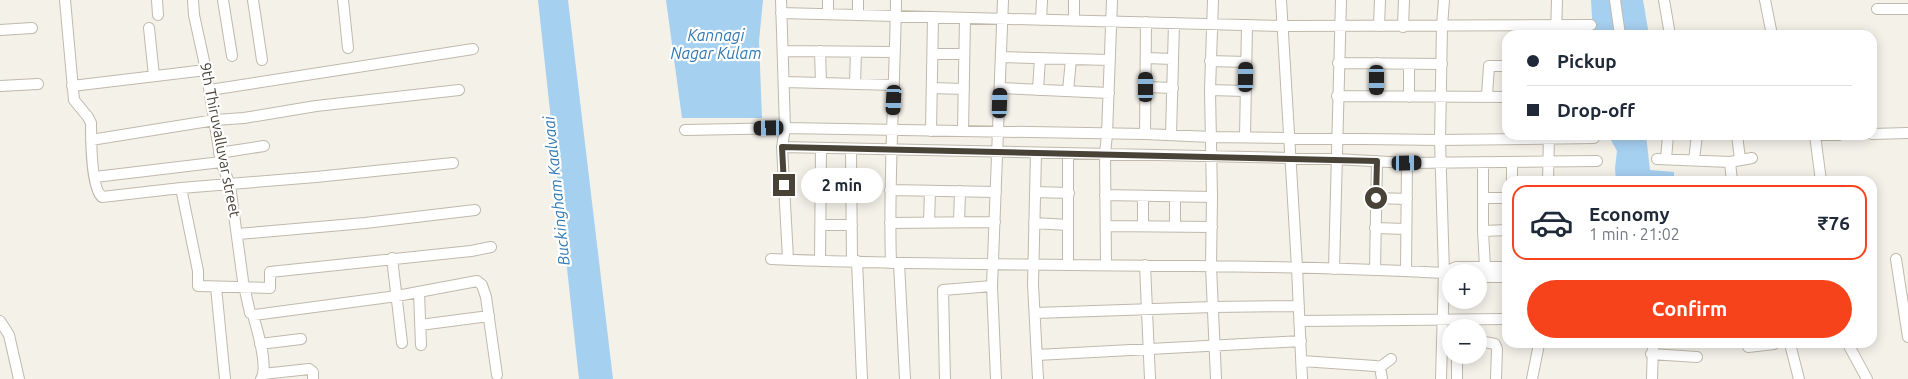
<!DOCTYPE html>
<html lang="en">
<head>
<meta charset="utf-8">
<style>
	:root { --surface:#fff; --page:#f6f6f7; --text:#1f2937; --muted:#747a83; --line:#e0e1e3; --accent:#f7431c }
	body { margin:0; font-family:Ubuntu,sans-serif; background:var(--page); color:var(--text); height:100vh; display:flex; flex-direction:column; font-size:19px; white-space:nowrap }
	* { box-sizing:border-box; margin:0 }
	p { font-size:16px; color:var(--muted) }
	.icon { flex:none; width:28px; height:28px; fill:none; stroke:currentColor; stroke-width:2; stroke-linecap:round; stroke-linejoin:round }
	.map { position:relative; flex:1; overflow:hidden }
	.panel { position:absolute; left:1502px; top:176px; width:375px; height:172px; display:flex; flex-direction:column; background:var(--surface); border-radius:15px; box-shadow:0 2px 12px #0003 }
	.panel>* { flex:none }
	.top-card { position:absolute; left:1502px; top:30px; width:375px; height:110px; border-radius:15px; box-shadow:0 2px 12px #0003; display:grid; align-content:center; height:110px; padding:0 25px; background:var(--surface) }
	.controls { position:absolute; left:1442px; top:264px; display:grid; gap:10px }
	.controls a { display:grid; place-items:center; width:45px; height:45px; border-radius:50%; background:var(--surface); box-shadow:0 2px 12px #0003; font-size:25px }
	.end { position:absolute; width:22px; height:22px; margin:-11px; border:6px solid #484237; background:#fff; box-shadow:0 0 0 2px #fff }
	.from { border-radius:50% }
	.bubble { position:absolute; height:35px; border-radius:18px; background:var(--surface); box-shadow:0 2px 12px #0003; font-size:16px; font-weight:700; line-height:35px; text-align:center }
	.car { position:absolute; width:15px; height:30px; margin:-15px -8px; border-radius:6px; box-shadow:0 0 4px 1px #0007; background:linear-gradient(#222 24%,#8ab4d8 0 40%,#222 0 76%,#8ab4d8 0 86%,#222 0) }
	.top-card b { display:flex; align-items:center; gap:18px; height:48px; font-size:19px }
	.top-card b+b { border-top:1px solid var(--line) }
	.top-card i { width:12px; height:12px; background:var(--text) }
	ul { padding:9px 0 0; list-style:none }
	li { display:flex; align-items:center; gap:15px; height:75px; margin:0 10px 8px; padding:0 15px; border:2px solid transparent; border-radius:15px }
	li div { flex:1 }
	li b { display:block; font-size:19px }
	li em { font-style:normal; font-weight:700 }
	li.active { border-color:var(--accent) }
	li>.icon { width:45px; height:45px; stroke-width:1.5 }
	.primary-button { display:flex; gap:10px; margin-top:auto; padding:10px 25px }
	.primary-button a { flex:1; height:58px; border-radius:30px; background:var(--accent); color:#fff; font-size:20px; font-weight:700; line-height:58px; text-align:center }
	.map>svg:first-child { display:block }
</style>
</head>
<body>
<div class="map">
<svg width="1908" height="379" viewBox="0 0 1908 379">
	<rect width="100%" height="100%" fill="#f4f1e9"/>
	<path fill="#a6d0f0" d="M538,0H568L613,379H579Z
		M666,0H763L759,41L762,118H682Z
		M1591,0H1643L1649,35H1593Z
		M1608,135H1646L1650,170L1674,172V181H1616L1615,168L1617,151Z"/>
	<g fill="none" stroke-linecap="round" stroke-linejoin="round">
		<defs>
			<path id="minor" d="M65,0L74,100L88,117L91,123C91,139 91,188 102,197L181,188L316,177L453,163
				M157,0L158,15
				M193,0L194,15L206,70L221,162L230,185L243,281L250,313L254,315L397,296L477,281L482,285L486,297L497,375
				M223,0L232,56
				M253,0L262,60
				M343,0L348,48
				M781,0L785,128L1145,134L1211,137L1440,140L1594,138
				M1074,0V20
				M1213,0L1210,90L1212,197L1211,266L1216,379
				M1281,0L1297,267L1302,379
				M1615,0L1620,35
				M1664,0L1670,35
				M1765,0L1772,35
				M1877,9H1908
				M781,13L1283,26L1591,25
				M828,14V0
				M858,15V0
				M1041,20L1042,0
				M1379,26L1380,0
				M1403,27L1404,0
				M149,28L154,76
				M0,30L32,28
				M1556,35L1557,0
				M783,51L895,52
				M820,51L821,83
				M933,54H964
				M1001,57L1110,60
				M1146,58L1173,59
				M1210,61L1246,62
				M1338,63L1442,64
				M1409,64V97
				M785,82L894,85
				M855,84L856,52
				M0,86L38,84
				M72,86L206,70
				M1146,87L1173,88
				M932,88L964,89
				M1000,88L1109,93
				M210,90L473,49
				M1038,90L1040,58
				M1210,90L1246,91
				M1068,91L1071,59
				M1337,96L1508,97
				M1377,96V63
				M1487,96L1489,66H1508
				M685,130L785,128L782,147L788,259
				M931,131L933,17
				M963,131L965,18
				M1145,134L1146,22
				M1872,134L1908,133
				M1171,135L1174,23
				M1737,135L1740,159
				M1815,135L1821,181
				M1815,135H1839
				M1245,137L1247,25
				M91,140L215,120L244,118L316,106L459,90
				M782,147L1336,159L1407,163L1597,161
				M851,149L852,261
				M219,153L264,146
				M1036,153L1033,284L1038,379
				M1068,154V264
				M1657,159L1730,162L1752,158
				M1666,159L1668,135
				M1694,160L1697,135
				M1483,162V231L1485,267
				M1512,162V181
				M1730,162L1732,181
				M95,177L221,162
				M1548,181L1549,135
				M821,187L851,188
				M181,188L198,271V286L270,288V272L471,251L491,247
				M890,190L996,192
				M1035,192L1069,193
				M1105,195L1212,197
				M1175,197V226
				M1376,198L1407,199
				M1483,198H1508
				M929,222L930,191
				M959,222L960,191
				M890,223L995,222
				M1034,223L1068,225
				M821,225H852
				M1106,226L1212,227
				M1143,226V196
				M1375,228L1406,229
				M1483,231L1508,230
				M238,234L365,223L475,210
				M392,258L402,343
				M771,259C995,269 1220,261 1444,273L1451,275
				M1896,259L1908,337
				M820,261L821,148
				M857,261L862,379
				M891,263C888,176 895,88 896,0
				M899,263L905,379
				M1106,265L1105,154L1107,134L1112,0
				M1145,265L1150,379
				M1334,269L1341,0
				M1375,270L1377,161
				M1406,271L1407,163
				M1444,273L1456,267H1508
				M1479,277H1508
				M216,287L225,379
				M419,292L421,345
				M1035,313L1213,307L1299,306
				M253,315C257,330 269,366 261,379
				M0,321L9,335L19,379
				M1300,321L1508,319
				M420,325L489,316
				M1479,341L1495,344L1497,349L1496,379
				M260,344L301,339
				M1748,344V347L1774,344
				M1790,344L1799,379
				M1848,344L1867,379
				M1651,354L1697,357
				M1037,355L1301,341
				M1457,355V379
				M1302,361L1375,366L1380,367L1382,379
				M1380,367L1391,359
				M263,374L309,369L313,372V379
				M945,379L943,290L992,286
				M996,379L992,286L1003,0
				M1441,379L1444,273L1440,140L1442,26L1444,0
				M1532,379L1539,344
				M1652,379L1653,344"/>
		</defs>
		<use href="#minor" stroke="#c0b9ab" stroke-width="12"/>
		<use href="#minor" stroke="#fff" stroke-width="10"/>
	</g>
	<g fill="none" stroke-linecap="round" stroke-linejoin="round">
		<path stroke="#484237" stroke-width="6" d="M784,185L782,147L1377,161L1376,198"/>
	</g>
	<g text-anchor="middle" stroke-width="4.5" stroke-linejoin="round" paint-order="stroke">
		<g font-size="15" fill="#484237" stroke="#fff">
			<text transform="translate(220 140) rotate(79)" y="5">9th Thiruvalluvar street</text>
		</g>
		<g font-size="16" font-style="italic" fill="#3179b3" stroke="#fff">
			<text x="716" y="41">Kannagi<tspan x="716" dy="18">Nagar Kulam</tspan></text>
			<text transform="translate(556 191) rotate(-96)" y="6">Buckingham Kaalvaai</text>
		</g>
	</g>
</svg>
<div class="controls">
<a>+</a>
<a>−</a>
</div>
<i class="end from" style="left:1376px;top:198px"></i>
<i class="end" style="left:784px;top:185px"></i>
<div class="bubble" style="left:801px;top:168px;width:82px">2 min</div>
<i class="car" style="left:1246px;top:77px;rotate:1deg"></i>
<i class="car" style="left:1377px;top:80px;rotate:180deg"></i>
<i class="car" style="left:1146px;top:87px;rotate:0deg"></i>
<i class="car" style="left:894px;top:100px;rotate:183deg"></i>
<i class="car" style="left:1000px;top:103px;rotate:2deg"></i>
<i class="car" style="left:769px;top:128px;rotate:269deg"></i>
<i class="car" style="left:1407px;top:163px;rotate:89deg"></i>
<div class="top-card">
<b><i class="from"></i>Pickup</b>
<b><i></i>Drop-off</b>
</div>
<section class="panel">
<ul>
<li class="active"><svg class="icon" aria-label="car" viewBox="0 0 24 24"><path d="M5 17H2v-5l4-1 3-4h7l3 4 3 1v5h-3M9 17h6M6 11h13"/><circle cx="7" cy="17" r="2"/><circle cx="17" cy="17" r="2"/></svg><div><b>Economy</b><p>1 min · 21:02</p></div><em>₹76</em></li>
</ul>
<div class="primary-button"><a>Confirm</a></div>
</section>
</div>
</body>
</html>
